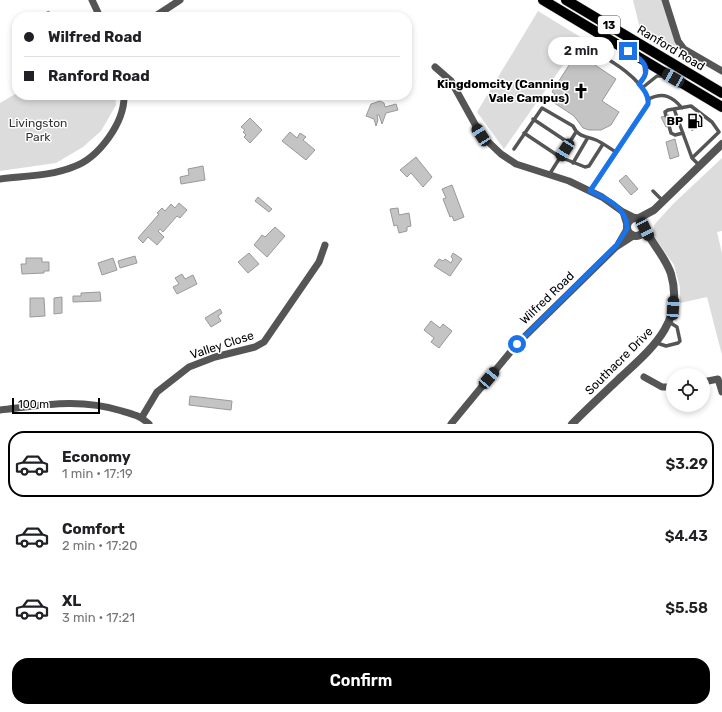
<!DOCTYPE html>
<html lang="en">
<head>
<meta charset="utf-8">
<style>
	:root { --surface:#fff; --page:#f6f6f6; --text:#202124; --muted:#757577; --line:#e0e0e0; --accent:#000 }
	body { margin:0; font-family:Rubik,sans-serif; background:var(--page); color:var(--text); height:100vh; display:flex; flex-direction:column; font-size:15px; white-space:nowrap }
	* { box-sizing:border-box; margin:0 }
	p { font-size:13px; color:var(--muted) }
	.icon { flex:none; width:22px; height:22px; fill:none; stroke:currentColor; stroke-width:2; stroke-linecap:round; stroke-linejoin:round }
	.map { position:relative; height:424px; overflow:hidden }
	.side { display:flex; flex-direction:column; background:var(--surface); flex:1 }
	.side>* { flex:none }
	.guide { position:absolute; left:12px; top:12px; width:400px; height:88px; border-radius:16px; box-shadow:0 2px 6px #0003; display:grid; align-content:center; height:88px; padding:0 12px; background:var(--surface) }
	.controls { position:absolute; left:666px; top:368px; display:grid; gap:8px }
	.controls a { display:grid; place-items:center; width:44px; height:44px; border-radius:50%; background:var(--surface); box-shadow:0 2px 6px #0003; font-size:20px }
	.scale { position:absolute; left:12px; bottom:10px; width:88px; box-sizing:border-box; padding-left:4px; border:2px solid #000; border-top:0; font-size:11px; line-height:14px; white-space:nowrap; color:#000; -webkit-text-stroke:3px #fff; paint-order:stroke }
	.end { position:absolute; width:18px; height:18px; margin:-9px; border:5px solid #1a73e8; background:#fff; box-shadow:0 0 0 2px #fff }
	.from { border-radius:50% }
	.bubble { position:absolute; height:28px; border-radius:14px; background:var(--surface); box-shadow:0 2px 6px #0003; font-size:13px; font-weight:600; line-height:28px; text-align:center }
	.car { position:absolute; width:12px; height:24px; margin:-12px -6px; border-radius:5px; box-shadow:0 0 3px 1px #0007; background:linear-gradient(#222 24%,#8ab4d8 0 40%,#222 0 76%,#8ab4d8 0 86%,#222 0) }
	.guide b { display:flex; align-items:center; gap:14px; height:38px; font-size:15px }
	.guide b+b { border-top:1px solid var(--line) }
	.guide i { width:10px; height:10px; background:var(--text) }
	ul { padding:7px 0 0; list-style:none }
	li { display:flex; align-items:center; gap:12px; height:66px; margin:0 8px 6px; padding:0 4px; border:2px solid transparent; border-radius:16px }
	li div { flex:1 }
	li b { display:block; font-size:15px }
	li em { font-style:normal; font-weight:600 }
	li.selected { border-color:var(--accent) }
	li>.icon { width:36px; height:36px; stroke-width:1.5 }
	.action { display:flex; gap:8px; margin-top:auto; padding:8px 12px }
	.action a { flex:1; height:46px; border-radius:16px; background:var(--accent); color:#fff; font-size:16px; font-weight:600; line-height:46px; text-align:center }
	.map>svg:first-child { display:block }
</style>
</head>
<body>
<div class="map">
<svg width="722" height="424" viewBox="0 0 722 424">
	<rect width="100%" height="100%" fill="#fff"/>
	<path fill="#dcdcdc" d="M633,0H662L677,46L673,50L640,29Z
		M538,11L582,38L504,149L477,112Z
		M17,93V95H115L116,105L101,131L83,147L56,163L0,171V103Z
		M722,158V231L717,232L722,253V355L707,297L680,303V287L674,265L653,235L654,225L673,204Z"/>
	<path fill="#c4c4c4" stroke="#999" d="M49,11L51,17H39L38,16Z
		M577,53L616,79L602,101L619,112L611,125L601,130H589L583,128L574,116L550,100L555,94L552,92L553,90Z
		M380,101L384,103L385,107L396,104L398,110L386,113L382,124L379,115H377L378,120L376,126L374,119L366,116L371,104Z
		M694,113L702,119V122L692,131L688,117Z
		M669,115L672,125L666,127L661,117Z
		M250,118L262,130L250,143L244,137L246,135L243,132L245,130L241,127Z
		M290,132L297,138L300,133L306,137L303,140L315,150L306,160L282,141Z
		M675,139L679,156L670,159L666,142Z
		M416,157L432,177L423,187L411,173L407,177L400,170Z
		M203,166L205,180L181,184L180,177L189,175L188,169Z
		M626,175L638,189L631,195L619,181Z
		M452,185L464,217L454,221L452,216L450,217L443,199L446,198L442,189Z
		M258,197L272,209L269,212L255,201Z
		M179,203L187,210L180,218L177,216L163,232L160,229L158,231L164,237L157,245L148,237L143,243L138,238L159,214L157,213L162,208L165,211L171,204L175,208Z
		M398,208L399,215L409,213L411,226L407,227V231L399,233L397,225L394,226L390,209Z
		M275,227L285,236L267,257L254,245L262,235L265,237Z
		M249,253L259,264L248,273L238,262Z
		M453,253L462,259L450,276L434,266L439,259L443,261L445,259L451,263L453,259L451,257Z
		M135,256L137,263L120,268L118,261Z
		M26,258H42V262H49V271H44V273L22,274L21,264H26Z
		M113,258L117,270L102,275L98,263Z
		M182,274L185,279L193,275L197,284L177,294L173,287L179,284L175,278Z
		M100,292L101,301L73,302V296H81V293Z
		M62,297V313L54,314V298Z
		M30,298H44L45,316L30,317Z
		M220,309L222,313L218,316L221,321L211,327L205,318Z
		M431,321L440,328L443,324L452,331L439,348L431,342L434,338L424,330Z
		M190,396L232,401L231,410L189,405Z"/>
	<g fill="none" stroke-linecap="round" stroke-linejoin="round">
		<defs>
			<path id="primary" d="M543,0L722,107
				M566,0L722,93"/>
		</defs>
		<use href="#primary" stroke="#dbdbdb" stroke-width="11"/>
		<path stroke="#555" stroke-width="3.5" d="M584,45C607,59 637,73 649,99L648,104L590,191
			M639,83L645,76L644,63
			M642,88L657,76H664
			M649,99C663,92 672,96 682,108
			M674,109L692,158L700,166
			M666,116L665,112L668,110L691,106L712,122L719,132L692,158
			M533,119L569,143
			M669,126L671,133L675,135L683,133
			M524,133L560,157L585,167L589,166L603,144
			M514,149L542,108L573,126C578,137 586,136 596,140C603,143 609,148 616,152
			M573,163L587,139
			M549,175L576,132
			M653,191L663,201
			M657,343L666,346L678,343L680,341L677,327L669,322"/>
		<path stroke="#555" stroke-width="7" d="M92,0L100,17
			M665,0L678,41L684,49L722,71
			M154,17L180,0
			M435,67L451,81L481,135L501,154L516,164L569,181L602,197L623,212L635,218
			M0,179C24,176 51,176 73,167C99,158 125,122 124,95
			M623,212L627,225
			M619,243L627,229
			M644,377L662,387H673
			M703,382L718,379L722,392
			M0,410C44,405 79,398 122,411C133,414 141,416 149,424
			M142,417L157,392L189,367L215,357L255,347L264,342L319,262L325,245
			M451,424L517,344L616,247L633,236"/>
		<path stroke="#555" stroke-width="8" d="M627 227a9 9 0 1 1 18 0a9 9 0 1 1-18 0Z
			M639,218L654,210L722,144
			M572,424C588,408 604,393 621,377C651,349 685,322 671,274C666,258 653,245 645,229"/>
		<use href="#primary" stroke="#000" stroke-width="10"/>
	</g>
	<g fill="none" stroke-linecap="round" stroke-linejoin="round">
		<path stroke="#1a73e8" stroke-width="5" d="M517,344L616,246L627,229C628,208 606,198 590,191L648,104C649,96 644,90 639,84C654,68 642,59 628,51"/>
	</g>
	<defs>
		<symbol id="church-bare" viewBox="-9 -9 18 18"><path d="M-1.2-6h2.4v3.5h3.3v2.4h-3.3V6h-2.4V-.1h-3.3v-2.4h3.3Z" fill="#000" stroke="#fff" stroke-width="2.5" paint-order="stroke"/></symbol>
		<symbol id="fuel-bare" viewBox="-9 -9 18 18"><path d="M-5.5-6h7V0h2V4h1.3V-2.5L3-4.5l.8-.8L6-3V5H2.5V1h-1V6h-7ZM-4.2-4.7v3.2H.2V-4.7Z" fill="#000" stroke="#fff" stroke-width="2.5" paint-order="stroke"/></symbol>
	</defs>
	<g fill-rule="evenodd">
		<use href="#church-bare" x="570" y="80" width="22" height="22"/>
		<use href="#fuel-bare" x="684" y="110" width="22" height="22"/>
	</g>
	<g text-anchor="middle" stroke-width="3" stroke-linejoin="round" paint-order="stroke">
		<rect fill="#fff" stroke="#4c4c4c" stroke-width="1" x="598" y="16" width="22" height="18" rx="3"/>
		<g font-size="11" font-weight="bold" fill="#000">
			<text x="609" y="29">13</text>
		</g>
		<g font-size="12" fill="#000" stroke="#fff">
			<text transform="translate(671 48) rotate(31)" y="4">Ranford Road</text>
			<text transform="translate(547 298) rotate(-44)" y="4">Wilfred Road</text>
			<text transform="translate(222 345) rotate(-18)" y="4">Valley Close</text>
			<text transform="translate(619 361) rotate(-45)" y="4">Southacre Drive</text>
		</g>
		<g font-size="12" font-weight="bold" fill="#000" stroke="#fff" text-anchor="end">
			<text x="569" y="88">Kingdomcity (Canning<tspan x="569" dy="14">Vale Campus)</tspan></text>
			<text x="683" y="125">BP</text>
		</g>
		<g font-size="12" fill="#333" stroke="#fff">
			<text x="38" y="127">Livingston<tspan x="38" dy="14">Park</tspan></text>
		</g>
	</g>
</svg>
<div class="controls">
<a><svg class="icon" aria-label="locate" viewBox="0 0 24 24"><circle cx="12" cy="12" r="6"/><path d="M12 2v4M12 18v4M2 12h4M18 12h4"/></svg></a>
</div>
<div class="scale">100 m</div>
<i class="end from" style="left:517px;top:344px"></i>
<i class="end" style="left:628px;top:51px"></i>
<div class="bubble" style="left:548px;top:37px;width:66px">2 min</div>
<i class="car" style="left:673px;top:78px;rotate:300deg"></i>
<i class="car" style="left:481px;top:135px;rotate:327deg"></i>
<i class="car" style="left:565px;top:150px;rotate:213deg"></i>
<i class="car" style="left:645px;top:229px;rotate:153deg"></i>
<i class="car" style="left:673px;top:308px;rotate:3deg"></i>
<i class="car" style="left:489px;top:378px;rotate:40deg"></i>
<div class="guide">
<b><i class="from"></i>Wilfred Road</b>
<b><i></i>Ranford Road</b>
</div>
</div>
<section class="side">
<ul>
<li class="selected"><svg class="icon" aria-label="car" viewBox="0 0 24 24"><path d="M5 17H2v-5l4-1 3-4h7l3 4 3 1v5h-3M9 17h6M6 11h13"/><circle cx="7" cy="17" r="2"/><circle cx="17" cy="17" r="2"/></svg><div><b>Economy</b><p>1 min · 17:19</p></div><em>$3.29</em></li>
<li><svg class="icon" aria-label="car" viewBox="0 0 24 24"><path d="M5 17H2v-5l4-1 3-4h7l3 4 3 1v5h-3M9 17h6M6 11h13"/><circle cx="7" cy="17" r="2"/><circle cx="17" cy="17" r="2"/></svg><div><b>Comfort</b><p>2 min · 17:20</p></div><em>$4.43</em></li>
<li><svg class="icon" aria-label="car" viewBox="0 0 24 24"><path d="M5 17H2v-5l4-1 3-4h7l3 4 3 1v5h-3M9 17h6M6 11h13"/><circle cx="7" cy="17" r="2"/><circle cx="17" cy="17" r="2"/></svg><div><b>XL</b><p>3 min · 17:21</p></div><em>$5.58</em></li>
</ul>
<div class="action"><a>Confirm</a></div>
</section>
</body>
</html>
